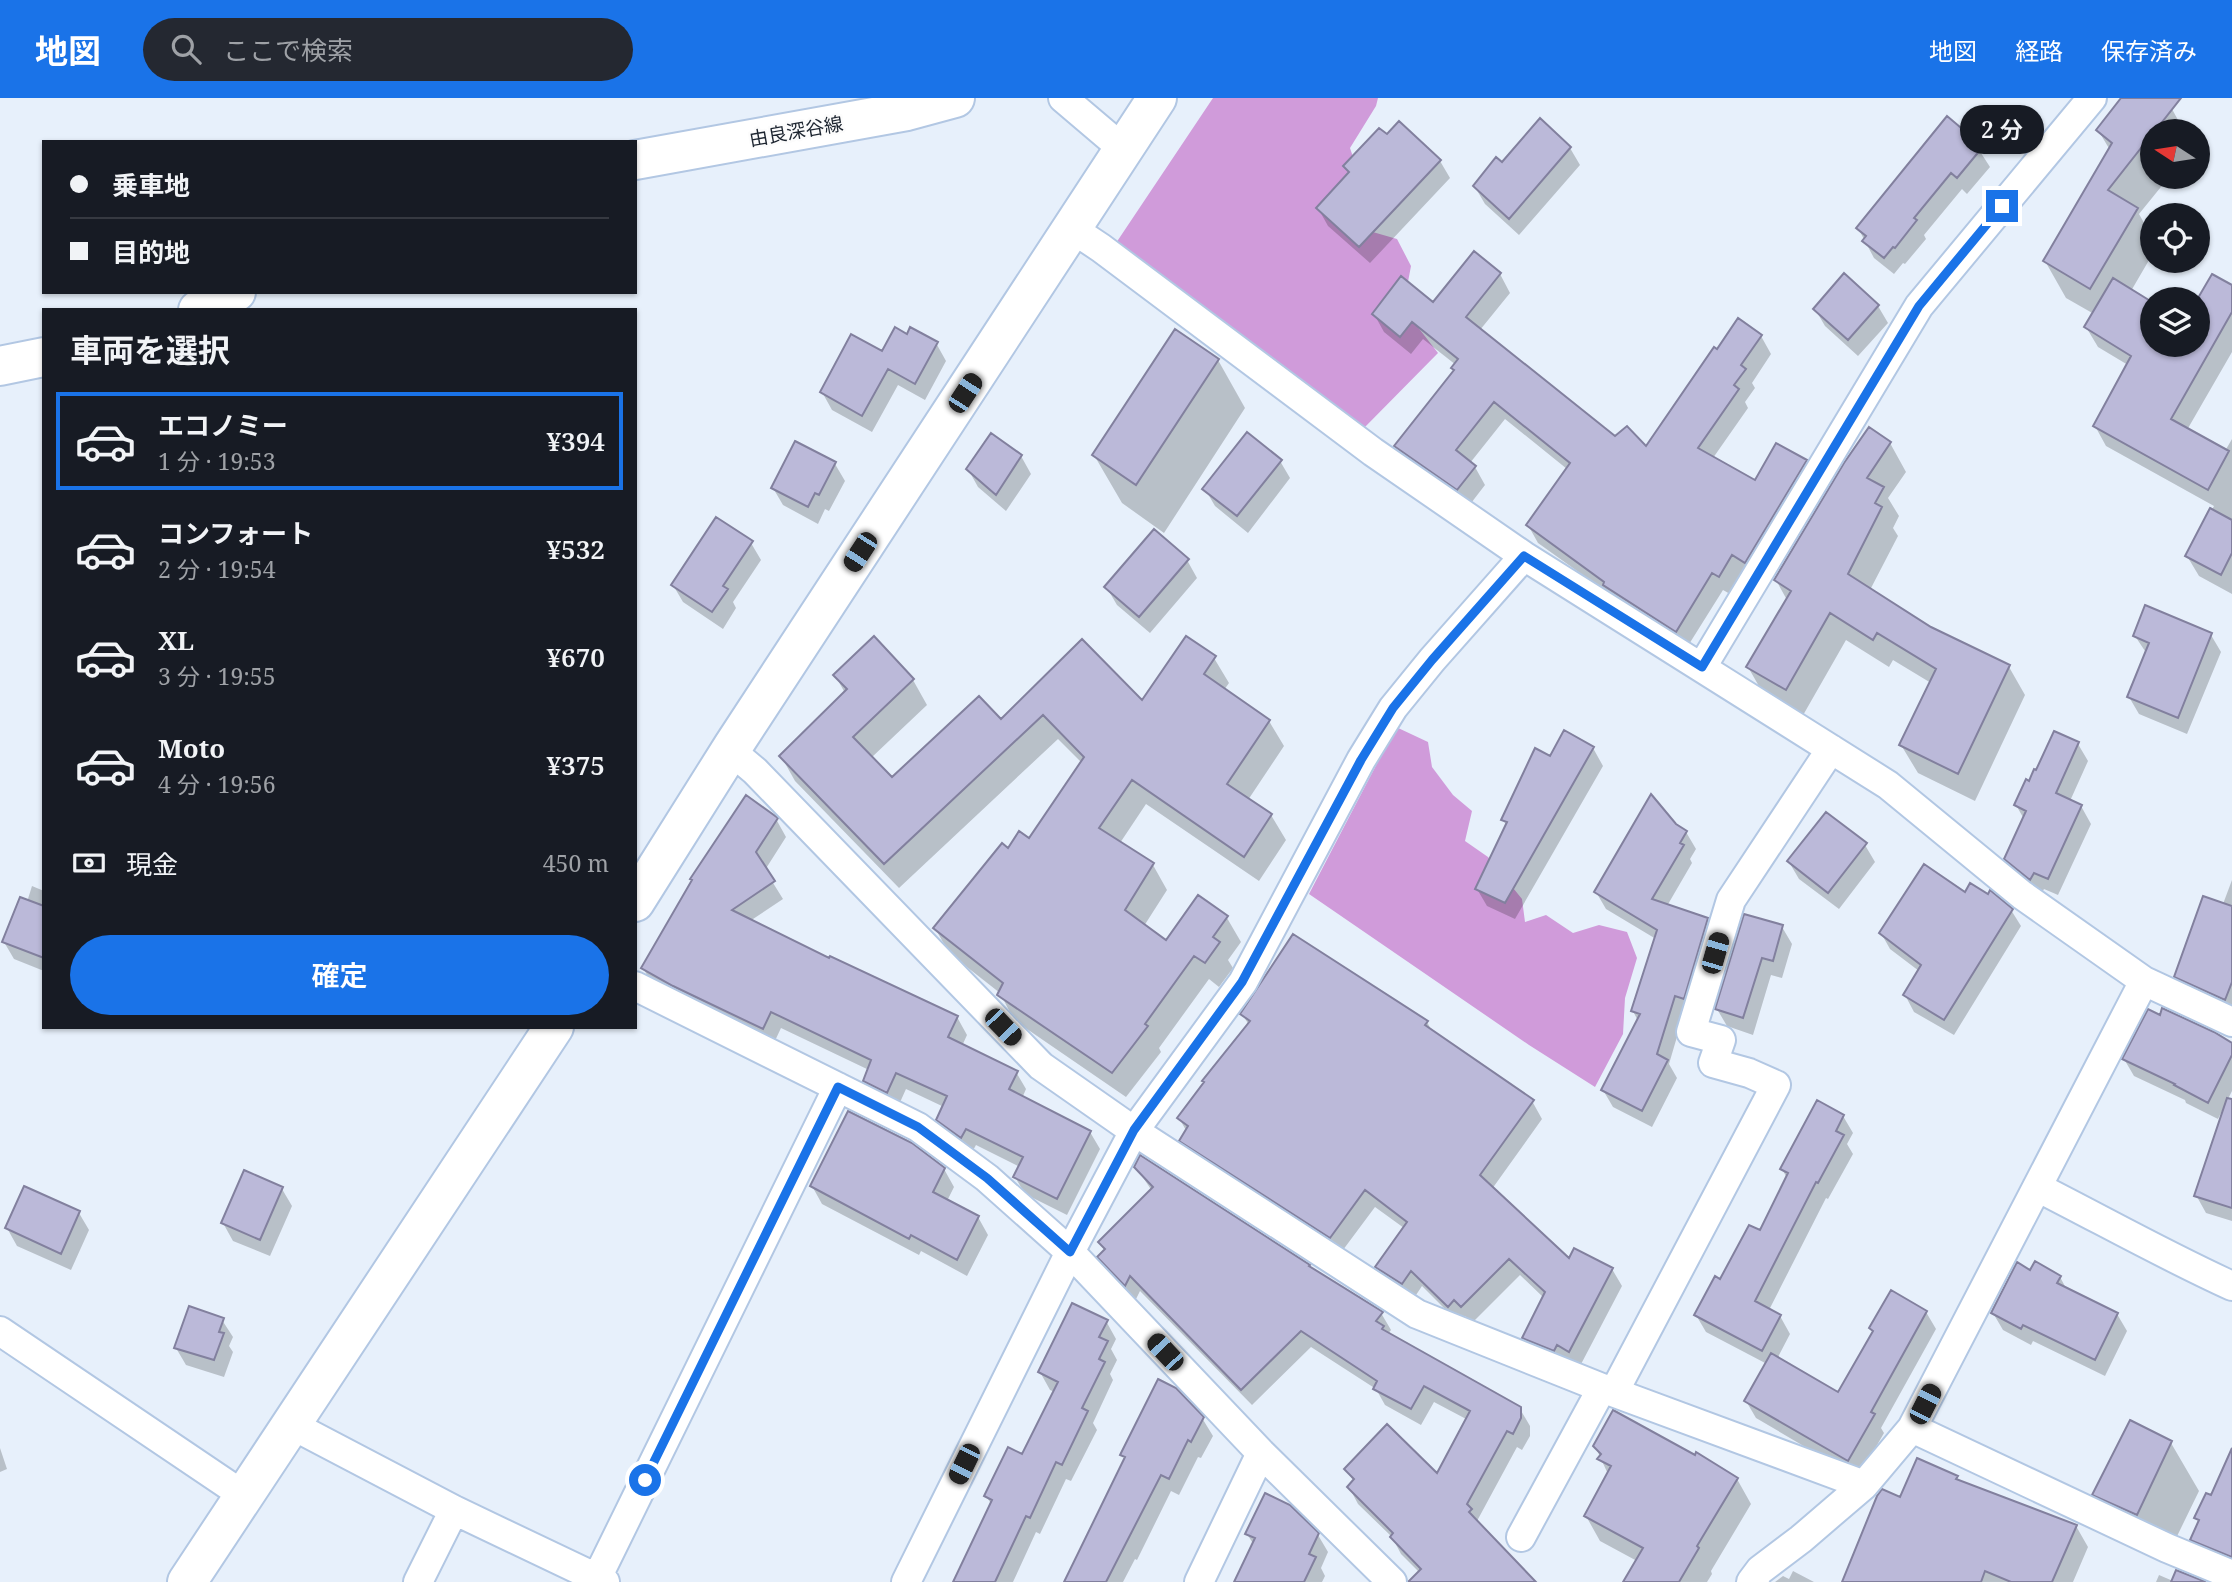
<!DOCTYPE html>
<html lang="ja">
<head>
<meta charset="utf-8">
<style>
	:root { --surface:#171b24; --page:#242831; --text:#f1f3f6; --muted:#9ea1a6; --line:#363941; --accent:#1a73e8 }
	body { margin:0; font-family:"Noto Serif","Noto Sans JP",serif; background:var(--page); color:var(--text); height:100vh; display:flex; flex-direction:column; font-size:26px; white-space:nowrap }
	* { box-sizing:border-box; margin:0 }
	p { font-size:23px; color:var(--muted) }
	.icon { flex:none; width:38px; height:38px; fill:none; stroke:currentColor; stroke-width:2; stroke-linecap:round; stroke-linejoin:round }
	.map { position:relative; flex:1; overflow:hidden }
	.details { position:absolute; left:42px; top:210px; width:595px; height:721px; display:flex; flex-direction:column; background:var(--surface); border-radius:0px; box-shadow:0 2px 5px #0004 }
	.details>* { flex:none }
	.hud { position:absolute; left:42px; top:42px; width:595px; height:154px; border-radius:0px; box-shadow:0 2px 5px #0004; display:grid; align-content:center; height:154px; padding:0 28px; background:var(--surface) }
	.needle { width:46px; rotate:282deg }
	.buttons { position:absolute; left:2140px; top:21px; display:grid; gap:14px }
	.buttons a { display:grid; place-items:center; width:70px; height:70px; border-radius:50%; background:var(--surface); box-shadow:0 2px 5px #0004; font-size:35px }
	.end { position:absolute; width:32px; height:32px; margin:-16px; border:9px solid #1a73e8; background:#fff; box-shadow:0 0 0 4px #fff }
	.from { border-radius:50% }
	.bubble { position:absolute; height:49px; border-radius:24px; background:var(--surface); box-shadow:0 2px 5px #0004; font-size:23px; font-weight:600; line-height:49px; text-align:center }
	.car { position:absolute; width:21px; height:42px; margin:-21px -10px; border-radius:9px; box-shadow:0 0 5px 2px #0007; background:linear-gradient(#222 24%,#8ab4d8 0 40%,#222 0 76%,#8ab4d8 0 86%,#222 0) }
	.hud b { display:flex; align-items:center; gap:24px; height:66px; font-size:26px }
	.hud b+b { border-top:2px solid var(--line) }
	.hud i { width:18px; height:18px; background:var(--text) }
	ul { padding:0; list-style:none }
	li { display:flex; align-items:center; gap:21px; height:98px; margin:0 14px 10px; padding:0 14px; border:4px solid transparent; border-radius:0px }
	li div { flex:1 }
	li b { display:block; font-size:26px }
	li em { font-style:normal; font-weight:600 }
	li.on { border-color:var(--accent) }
	li>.icon { width:63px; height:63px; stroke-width:1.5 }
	h2 { padding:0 28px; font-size:32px; line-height:84px }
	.pay { display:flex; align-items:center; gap:18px; height:77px; padding:0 28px; font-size:26px }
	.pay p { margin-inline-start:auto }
	.button { display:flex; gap:14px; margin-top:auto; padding:14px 28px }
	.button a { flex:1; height:80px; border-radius:42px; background:var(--accent); color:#fff; font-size:28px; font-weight:600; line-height:80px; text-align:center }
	header { display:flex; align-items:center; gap:42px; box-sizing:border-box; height:98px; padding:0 35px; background:var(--accent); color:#fff }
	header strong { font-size:33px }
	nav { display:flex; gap:38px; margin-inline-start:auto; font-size:24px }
	.search { width:490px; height:63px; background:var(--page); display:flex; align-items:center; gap:18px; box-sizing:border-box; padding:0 24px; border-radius:38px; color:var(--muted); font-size:26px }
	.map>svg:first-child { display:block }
</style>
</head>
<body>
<header>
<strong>地図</strong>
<div class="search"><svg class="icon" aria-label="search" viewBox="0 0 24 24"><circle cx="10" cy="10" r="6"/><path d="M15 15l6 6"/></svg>ここで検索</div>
<nav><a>地図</a><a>経路</a><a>保存済み</a></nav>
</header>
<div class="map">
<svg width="2232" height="1484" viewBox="0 0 2232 1484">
	<rect width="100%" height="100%" fill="#e7f0fb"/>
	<path fill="#d09bda" d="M1213,0H1378L1376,8L1350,50L1355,65L1330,101L1345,126L1397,141L1411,168L1403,210L1438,255L1364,330L1116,145Z
		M1396,629L1428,644L1432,669L1453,697L1472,713L1465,743L1488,759L1522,801L1525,824L1546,817L1573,835L1599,827L1627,834L1637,860L1625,900L1623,936L1595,989L1529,947L1309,796Z"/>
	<path fill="#0003" d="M2123,0H2157L2172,11L2184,33H2152V79H2169L2139,116L2152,139V157L2131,193L2152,206V247H2198V202L2232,189V254L2187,332L2225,353L2232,341V496L2199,478L2187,458L2214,408L2106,348L2095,328L2128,267L2098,249L2086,229L2094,216L2066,200L2045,163L2110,52L2098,32Z
		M1947,21L1972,41L1990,69L1967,96L1962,91L1924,137L1926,141L1905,166L1903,165L1894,176L1874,160L1858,130Z
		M1570,50L1580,67L1519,137L1485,106L1475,89L1502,66Z
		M1440,63L1450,80L1370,165L1328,128L1318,110L1350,76L1346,69Z
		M1500,176L1510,195L1480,232L1615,341L1646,351L1717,253L1761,238L1771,256L1752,285L1755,290L1745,304L1748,310L1713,360L1756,384L1806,363L1816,381L1756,482L1743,474L1730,496L1723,492L1686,551L1538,445L1528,427L1567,371L1505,321L1470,365L1475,369L1485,387L1468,409L1406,366L1396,348L1455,273L1456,267L1423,241L1411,256L1384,234L1374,216L1434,206Z
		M1878,208L1888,225L1858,258L1825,228L1815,211Z
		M908,238L936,245L946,263L925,302L898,287L872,334L832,312L822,294Z
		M1218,262L1245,310L1164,435L1122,405L1094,357Z
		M1890,345L1906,374L1888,400L1899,418L1893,430L1898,438L1870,492L1930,531L2009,569L2025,597L1975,703L1918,675L1901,647L1931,585L1893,562L1889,569L1846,542L1802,619L1764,597L1748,569L1787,502L1776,482Z
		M1021,358L1031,376L1006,413L978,389L968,371Z
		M1280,363L1290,380L1248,435L1215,408L1205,391Z
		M835,366L845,383L829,413L825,411L818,426L783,407L773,390Z
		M751,445L761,462L733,504L736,510L723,531L683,504L673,487Z
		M1187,462L1197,480L1150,535L1117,507L1107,490Z
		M2211,537L2221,554L2187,636L2139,616L2129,599L2147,556L2135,538Z
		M1082,544L1142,604L1214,560L1229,585L1224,592L1269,623L1284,648L1248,702L1271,717L1286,742L1259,783L1146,706L1120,745L1153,767L1167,792L1144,828L1166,844L1227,820L1241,844L1228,862L1233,870L1219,889L1209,881L1159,950L1161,954L1126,999L1014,922L1000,895L949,855L935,830L1008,752L1029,743L1082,665L1058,641L899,790L795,683L781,658L845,595L835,577L913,582L927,607L871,660L892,682L1001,623Z
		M2078,646L2088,663L2070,703L2081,708L2091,726L2058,797L2044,791L2040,798L2016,778L2006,761L2024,721L2016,707L2030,685Z
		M1593,650L1603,668L1515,821L1487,808L1477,791L1507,728L1503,722L1550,660Z
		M776,721L786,739L765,772L783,801L750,823L830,862L957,919L967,937L962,948L1016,974L1026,991L1023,998L1090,1034L1100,1051L1067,1117L1025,1096L1015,1079L1020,1069L976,1047L971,1056L948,1039L938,1022L944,1009L906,991L897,1011L875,1000L865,983L869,972L781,930L773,947L653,887L643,870Z
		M1674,728L1686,734L1696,751L1690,761L1692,765L1667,808L1707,822L1717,839L1684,915L1669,966L1677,980L1652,1029L1613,1009L1603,992L1638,923L1633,913L1656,841L1606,811L1596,794Z
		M1865,747L1875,764L1839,811L1799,781L1789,764Z
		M2232,782V919L2187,899L2176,878L2223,806Z
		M32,788L44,793V873L14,861L4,844L27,804Z
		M1965,797L2011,812L2021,828L1954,937L1914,914L1905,897L1919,873L1890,851L1881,835Z
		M1782,829L1792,846L1782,880L1771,877L1753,937L1727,928L1717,911Z
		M1242,916L1427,924L1433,935L1532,1003L1542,1021L1492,1091L1570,1163L1612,1171L1622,1188L1579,1270L1534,1257L1524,1240L1544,1200L1520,1177L1472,1225L1465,1218L1459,1225L1422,1188L1412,1203L1387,1186L1377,1169L1404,1130L1375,1109L1340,1156L1192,1060L1181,1043L1187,1034L1179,1020L1249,927Z
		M2232,946V993L2218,1021L2186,1005L2185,1002L2134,978L2124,961Z
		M1843,1018L1853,1035L1847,1046L1853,1056L1828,1101L1826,1100L1769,1212L1780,1218L1790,1236L1777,1261L1838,1296L1874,1235L1871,1230L1926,1214L1936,1231L1881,1330L1884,1335L1858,1380L1756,1320L1746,1303L1767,1266L1706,1234L1696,1217L1760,1134L1787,1080L1782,1071Z
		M2232,1047V1123L2206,1115L2196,1097Z
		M1136,1069L1381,1215L1391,1232L1388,1236L1520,1311L1530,1328V1338L1522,1352L1517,1349L1477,1423L1534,1484H1429L1401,1456L1392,1439L1358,1406L1349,1389L1354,1384L1346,1371L1437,1378L1468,1322L1434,1304L1421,1327L1385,1307L1376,1291L1311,1249L1252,1307L1140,1193L1135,1203L1109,1176L1100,1159L1105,1154L1100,1144L1152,1093Z
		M944,1071L954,1089L947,1103L978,1119L988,1137L967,1178L921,1153L919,1157L822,1106L812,1088Z
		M282,1091L292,1108L270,1158L233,1143L223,1125Z
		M79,1115L89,1132L71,1172L17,1148L7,1130Z
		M2030,1174L2060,1179L2067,1192L2117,1216L2127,1233L2105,1278L2033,1243L2031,1247L2003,1232L1993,1215Z
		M222,1222L233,1239L229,1248L233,1254L224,1279L186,1267L176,1250Z
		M1106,1223L1116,1241L1111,1251L1117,1262L1110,1276L1113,1282L1093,1325L1097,1332L1071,1383L1066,1381L1040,1436L1036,1434L1013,1484H965L992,1407L986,1398L1023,1358L1055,1294L1050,1292L1040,1274Z
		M1202,1320L1213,1338L1201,1360L1198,1359L1179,1397L1171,1393L1137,1462L1135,1461L1123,1484H1066L1126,1362L1122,1356Z
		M2171,1345L2199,1393L2164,1465L2122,1445L2094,1396Z
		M1595,1348L1737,1381L1751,1406L1711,1473L1712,1476L1707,1484H1631L1637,1463L1600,1443L1586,1418L1608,1376Z
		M0,1350L7,1371L0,1374Z
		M1956,1379L1959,1383L2076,1428L2088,1449L2073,1484H1844L1901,1401Z
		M2232,1388V1484H2217L2192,1442L2199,1425L2196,1420L2212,1399Z
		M1247,1436L1318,1437L1328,1454L1321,1470L1325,1478L1322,1484H1236L1254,1447Z
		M1793,1473L1814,1484H1775L1783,1478L1789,1481Z
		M2159,1477L2173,1483L2201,1484H2156Z"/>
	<path fill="#bbb9d9" stroke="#82809e" stroke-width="2" d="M2121,0H2181L2155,33H2152V36L2108,92L2138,110L2090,191L2043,163L2112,45L2096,32Z
		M1947,18L1973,40L1971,42L1981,51L1957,80L1951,75L1914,120L1917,122L1895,150L1893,149L1884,160L1862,143L1866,138L1856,130Z
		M1540,20L1571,49L1509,121L1473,88L1496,59L1502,64Z
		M1399,23L1441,62L1359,149L1316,110L1349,74L1343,68L1379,30L1387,36Z
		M1474,153L1501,175L1466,219L1615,338L1627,328L1646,348L1714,249L1717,251L1738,220L1762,237L1741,267L1746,271L1734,287L1739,291L1698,350L1755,382L1776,345L1807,362L1745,465L1732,457L1719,479L1712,475L1676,534L1603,487L1604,484L1526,427L1570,365L1494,304L1456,352L1476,368L1457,392L1394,348L1454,272L1451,270L1458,261L1412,224L1400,239L1372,216L1401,178L1433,204Z
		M1844,175L1879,207L1848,242L1813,211Z
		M2212,176L2232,187V214L2171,321L2229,353L2208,392L2093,328L2131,258L2084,229L2113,180L2152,204V247H2198V201H2192L2194,198L2198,200Z
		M895,229L907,236L910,229L938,244L915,286L888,271L862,318L820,294L851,236L882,253Z
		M1175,231L1219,261L1136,387L1092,357Z
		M1869,329L1891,344L1867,380L1884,389L1875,405L1882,409L1848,476L1931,529L2010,567L1958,676L1899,647L1936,571L1877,535L1873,542L1830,515L1786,592L1746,569L1791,493L1774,482L1844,365Z
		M1247,334L1282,362L1237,418L1202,391Z
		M991,335L1022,357L996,397L966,371Z
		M795,343L836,364L819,397L815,395L808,409L771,390Z
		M2210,410L2232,422V455L2221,477L2185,458Z
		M716,419L753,443L723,488L728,491L712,514L671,487Z
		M1154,431L1189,461L1139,519L1104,489Z
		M2145,507L2212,535L2178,620L2127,599L2149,545L2133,538Z
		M874,538L914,581L853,639L892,679L979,598L1001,621L1082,541L1142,602L1186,538L1216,558L1204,576L1270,622L1227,686L1272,716L1244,759L1132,682L1099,730L1154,765L1125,812L1166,842L1198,797L1228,818L1213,839L1220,844L1205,865L1194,858L1145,926L1148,928L1112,975L997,897L1003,885L933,830L1002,745L1008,750L1019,733L1029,740L1084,659L1043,617L884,766L779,658L847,591L833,577Z
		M1564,632L1594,649L1505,805L1475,791L1507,724L1501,722L1535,650L1550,658Z
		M2054,633L2079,644L2056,695L2082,707L2048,781L2034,775L2030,782L2004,761L2026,713L2014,707L2026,681L2029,683L2034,671L2036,672Z
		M1651,696L1676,726L1687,733L1680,745L1684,747L1652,801L1708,820L1684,901L1675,898L1657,956L1668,962L1642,1013L1601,992L1640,916L1631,913L1657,832L1594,794Z
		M746,697L778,720L756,754L775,783L732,812L829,860L830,858L958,918L948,939L1018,973L1009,991L1091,1033L1057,1101L1013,1079L1023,1059L966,1031L961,1040L936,1022L947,998L896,975L887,995L863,983L871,962L771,914L763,931L673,888L641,870L692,782L690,781Z
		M1826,714L1867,745L1828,795L1787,763Z
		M1924,766L1965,794L1970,785L1988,796L1990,792L2013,811L1944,922L1903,897L1921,867L1879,835Z
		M2203,798L2232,808V884L2225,902L2174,879Z
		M20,799L44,808V860L2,844Z
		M1744,816L1783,827L1773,863L1762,860L1743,920L1715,911Z
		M1293,836L1428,923L1425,927L1534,1002L1480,1077L1569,1160L1574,1150L1613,1170L1569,1254L1557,1247L1554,1253L1522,1240L1545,1194L1509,1161L1461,1209L1454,1202L1448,1209L1411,1173L1402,1186L1375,1169L1407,1124L1365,1092L1330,1140L1179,1043L1188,1028L1177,1020L1204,984L1202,983L1250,923L1240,916Z
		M2162,910L2214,934L2232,945V957L2208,1005L2174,987L2175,986L2122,961L2148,911L2160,917Z
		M2227,1000L2232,1001V1110L2194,1098Z
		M1817,1002L1844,1017L1836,1033L1844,1037L1818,1085L1816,1084L1755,1203L1781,1217L1762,1253L1694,1217L1715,1178L1720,1181L1749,1127L1760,1132L1788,1075L1780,1071Z
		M848,1013L912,1045L945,1070L933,1094L979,1118L957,1162L911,1137L909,1141L810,1088Z
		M1140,1057L1310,1167L1309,1168L1383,1214L1376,1223L1384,1228L1382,1231L1521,1309V1320L1513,1336L1507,1333L1467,1406L1472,1411L1469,1414L1536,1484H1408L1421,1471L1390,1439L1393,1435L1347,1389L1354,1381L1344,1371L1387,1326L1437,1375L1470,1313L1424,1288L1411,1311L1373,1291L1377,1283L1301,1233L1241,1292L1130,1178L1125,1188L1097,1159L1105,1151L1098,1144L1153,1089L1134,1069Z
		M244,1072L283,1089L260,1142L221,1125Z
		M24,1088L80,1113L61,1156L5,1130Z
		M2035,1163L2061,1178L2057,1185L2118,1215L2095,1262L2023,1227L2021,1231L1991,1215L2017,1164L2030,1172Z
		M1891,1192L1927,1213L1871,1314L1875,1316L1848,1363L1744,1303L1771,1255L1838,1294L1873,1233L1869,1230Z
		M1072,1205L1108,1222L1099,1239L1108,1243L1099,1261L1105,1264L1082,1310L1088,1313L1062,1367L1056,1364L1030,1420L1026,1418L995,1484H953L992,1402L984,1398L1008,1349L1022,1356L1058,1284L1038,1274Z
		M189,1208L224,1220L219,1234L224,1235L214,1262L174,1250Z
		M1158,1281L1176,1290L1204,1319L1191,1344L1188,1342L1169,1381L1161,1377L1106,1484H1064L1125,1359L1120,1357Z
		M1613,1312L1695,1357L1696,1354L1738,1380L1697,1448L1699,1450L1679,1484H1623L1643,1450L1584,1418L1611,1368L1597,1361L1601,1356L1593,1348Z
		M2130,1322L2172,1343L2137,1417L2092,1397Z
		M2232,1350V1459L2190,1442L2199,1422L2194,1420L2206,1395L2211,1397Z
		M1917,1360L1958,1378L1956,1381L2077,1427L2052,1484H2011L1985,1473L1981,1484H1842L1877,1398L1882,1391L1900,1399Z
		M1265,1395L1290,1407L1319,1435L1309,1456L1316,1459L1304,1484H1234L1255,1440L1245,1436Z
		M2176,1472L2206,1484H2171Z"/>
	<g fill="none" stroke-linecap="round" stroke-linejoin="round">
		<defs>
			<path id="street" d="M1063,0L1123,51
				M1071,130L1101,150L1373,354L1524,458L1888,687L2022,797L2144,883L2232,924
				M1702,569L1919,208L2092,0
				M730,652L755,673L1041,968L1134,1033L1417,1216L1602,1290L1864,1387
				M635,888L918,1029L987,1080L1070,1154L1261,1355L1392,1484
				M2037,1089C2102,1122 2166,1158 2232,1188
				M0,1233L243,1397
				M1614,1294L1776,987L1749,975L1713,965L1721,942L1691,934L1731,802L1831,651
				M290,1326L454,1412L605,1484
				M1912,1330L2167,1450L2232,1477
				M1521,1439L1602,1290
				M597,1480L838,989
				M418,1484L454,1412
				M906,1484L1070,1154L1134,1033L1243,884L1361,662L1393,610L1432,562L1524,458
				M1199,1484L1261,1355
				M1751,1484L1760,1472L1801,1441L1864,1387L1912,1330L2144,883"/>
			<path id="secondary" d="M635,62L907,13L955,0
				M198,212L236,194
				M0,268L44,259
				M635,804L733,648L1157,0
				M187,1484L554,929"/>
		</defs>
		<use href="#street" stroke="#b2c7e3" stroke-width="32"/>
		<use href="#secondary" stroke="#b2c7e3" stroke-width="42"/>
		<use href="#street" stroke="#fff" stroke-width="28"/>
		<use href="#secondary" stroke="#fff" stroke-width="38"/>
	</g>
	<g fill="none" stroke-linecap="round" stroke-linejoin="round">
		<path stroke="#1a73e8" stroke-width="9" d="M645,1382L838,989L918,1029L987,1080L1070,1154L1134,1032L1242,884L1361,662L1393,610L1432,562L1524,458L1702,569L1919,208L2002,108"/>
	</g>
	<g text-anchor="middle" stroke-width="5" stroke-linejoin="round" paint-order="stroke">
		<g font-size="19" fill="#1d2530" stroke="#fcfcfc">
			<text transform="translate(796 33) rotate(-10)" y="7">由良深谷線</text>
		</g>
	</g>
</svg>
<div class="buttons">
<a><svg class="needle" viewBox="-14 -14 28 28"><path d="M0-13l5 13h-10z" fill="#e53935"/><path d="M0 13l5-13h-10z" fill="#9ea1a6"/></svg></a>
<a><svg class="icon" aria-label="locate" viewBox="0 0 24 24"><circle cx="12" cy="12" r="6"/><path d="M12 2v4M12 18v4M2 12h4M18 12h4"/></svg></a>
<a><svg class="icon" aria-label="layers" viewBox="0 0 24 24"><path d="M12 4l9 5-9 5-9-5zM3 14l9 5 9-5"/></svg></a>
</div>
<i class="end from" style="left:645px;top:1382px"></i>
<i class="end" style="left:2002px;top:108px"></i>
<div class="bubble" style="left:1960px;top:7px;width:84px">2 分</div>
<i class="car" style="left:965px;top:295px;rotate:33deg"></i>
<i class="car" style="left:860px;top:454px;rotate:213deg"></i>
<i class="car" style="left:1715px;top:855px;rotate:16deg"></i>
<i class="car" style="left:1003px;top:929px;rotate:136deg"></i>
<i class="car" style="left:1165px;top:1254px;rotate:317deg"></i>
<i class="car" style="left:1925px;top:1306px;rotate:27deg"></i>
<i class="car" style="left:964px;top:1366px;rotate:206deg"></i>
<div class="hud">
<b><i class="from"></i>乗車地</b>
<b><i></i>目的地</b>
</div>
<section class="details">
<h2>車両を選択</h2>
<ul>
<li class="on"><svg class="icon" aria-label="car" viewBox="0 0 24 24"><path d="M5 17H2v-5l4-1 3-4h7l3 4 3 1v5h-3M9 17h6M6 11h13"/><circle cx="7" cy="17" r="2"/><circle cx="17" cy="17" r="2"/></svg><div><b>エコノミー</b><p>1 分 · 19:53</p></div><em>¥394</em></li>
<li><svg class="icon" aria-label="car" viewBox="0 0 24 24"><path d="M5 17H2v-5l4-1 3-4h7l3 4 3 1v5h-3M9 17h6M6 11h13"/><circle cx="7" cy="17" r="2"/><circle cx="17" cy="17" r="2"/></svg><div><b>コンフォート</b><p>2 分 · 19:54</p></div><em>¥532</em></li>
<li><svg class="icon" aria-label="car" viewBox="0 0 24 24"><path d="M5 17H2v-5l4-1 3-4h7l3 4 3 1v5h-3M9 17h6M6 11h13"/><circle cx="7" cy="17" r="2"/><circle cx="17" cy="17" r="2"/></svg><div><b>XL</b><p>3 分 · 19:55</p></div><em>¥670</em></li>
<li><svg class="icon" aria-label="car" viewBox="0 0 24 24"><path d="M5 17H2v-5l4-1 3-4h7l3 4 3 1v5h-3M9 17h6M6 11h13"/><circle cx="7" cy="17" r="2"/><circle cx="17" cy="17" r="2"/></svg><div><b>Moto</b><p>4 分 · 19:56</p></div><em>¥375</em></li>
</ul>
<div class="pay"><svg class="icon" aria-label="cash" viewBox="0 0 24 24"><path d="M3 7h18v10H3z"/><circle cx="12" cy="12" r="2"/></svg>現金<p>450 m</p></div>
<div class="button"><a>確定</a></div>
</section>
</div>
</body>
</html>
